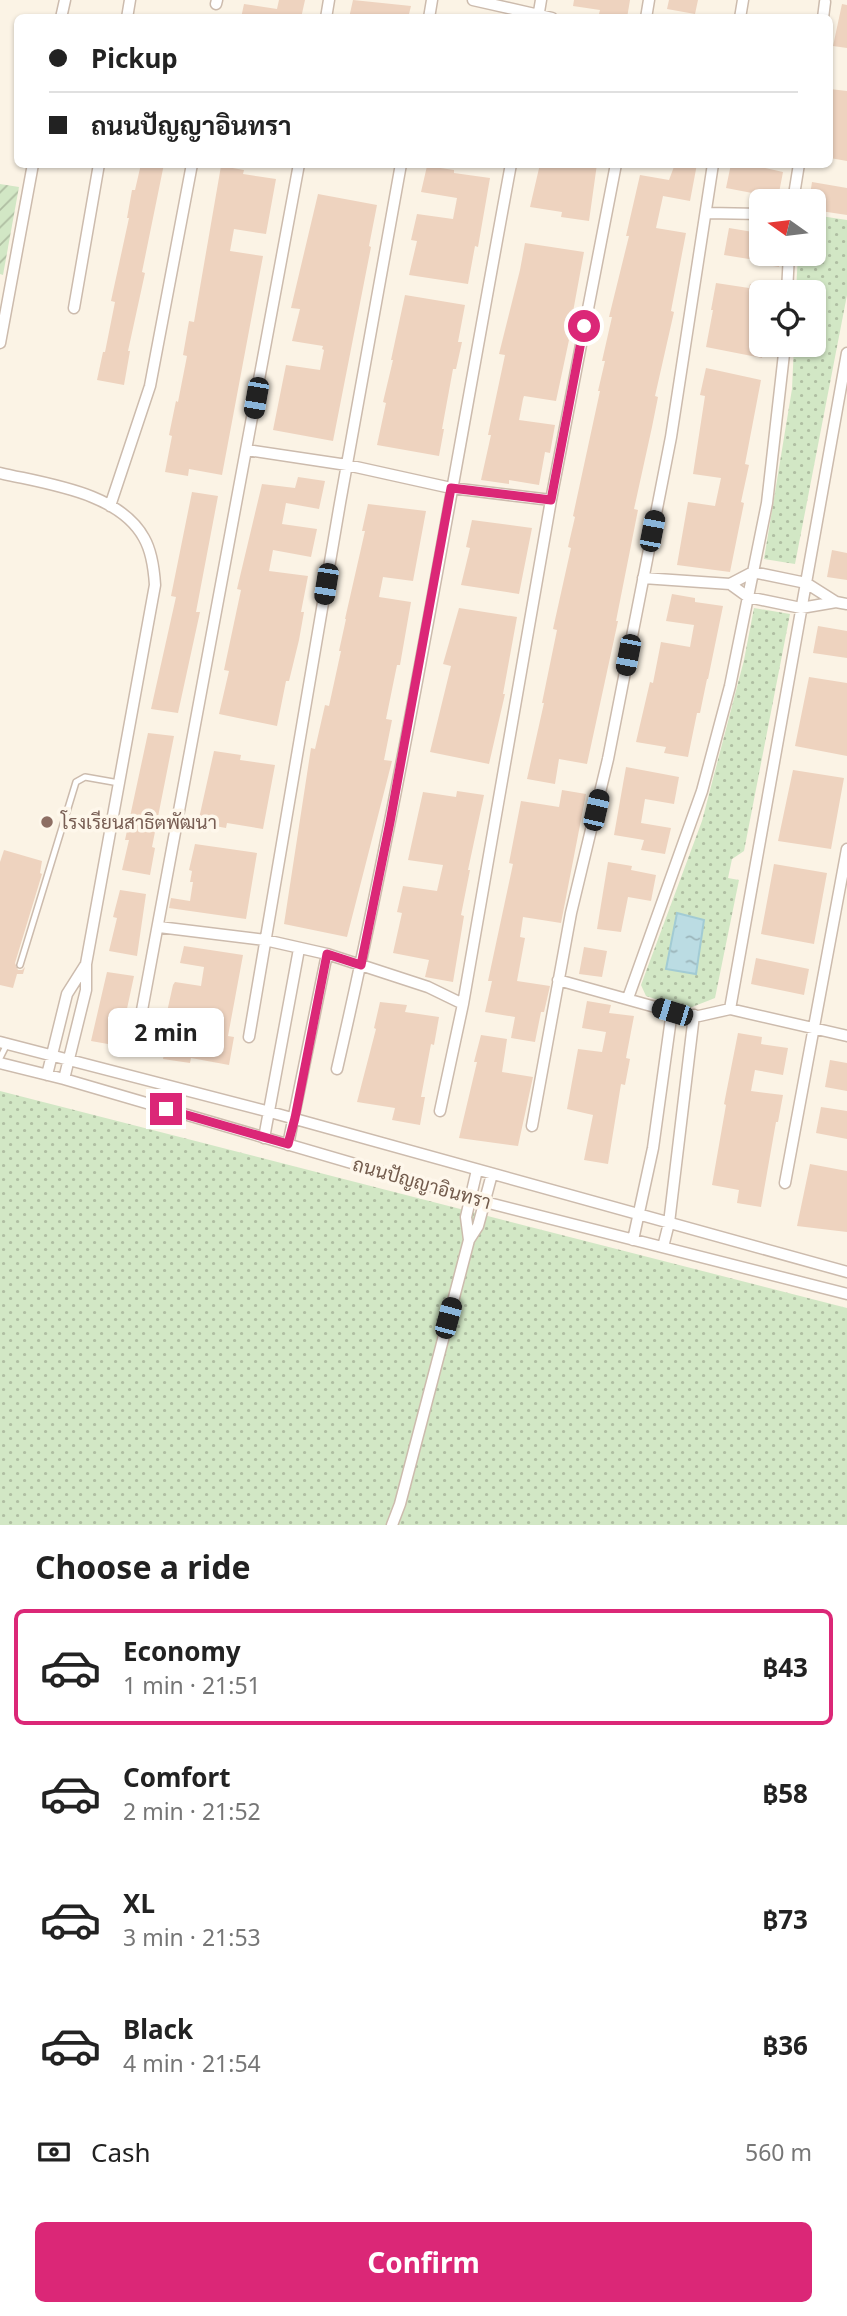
<!DOCTYPE html>
<html lang="en">
<head>
<meta charset="utf-8">
<style>
	:root { --surface:#fff; --page:#f2f2f2; --text:#222; --muted:#767676; --line:#e0e0e0; --accent:#db2777 }
	body { margin:0; font-family:"Noto Sans",Sarabun,sans-serif; background:var(--page); color:var(--text); height:100vh; display:flex; flex-direction:column; font-size:26px; white-space:nowrap }
	* { box-sizing:border-box; margin:0 }
	p { font-size:23px; color:var(--muted) }
	.icon { flex:none; width:38px; height:38px; fill:none; stroke:currentColor; stroke-width:2; stroke-linecap:round; stroke-linejoin:round }
	.map { position:relative; height:1525px; overflow:hidden }
	.drawer { display:flex; flex-direction:column; background:var(--surface); flex:1 }
	.drawer>* { flex:none }
	.guide { position:absolute; left:14px; top:14px; width:819px; height:154px; border-radius:10px; box-shadow:0 2px 5px #0004; display:grid; align-content:center; height:154px; padding:0 35px; background:var(--surface) }
	.needle { width:46px; rotate:284deg }
	.fabs { position:absolute; left:749px; top:189px; display:grid; gap:14px }
	.fabs a { display:grid; place-items:center; width:77px; height:77px; border-radius:10px; background:var(--surface); box-shadow:0 2px 5px #0004; font-size:35px }
	.end { position:absolute; width:32px; height:32px; margin:-16px; border:9px solid #db2777; background:#fff; box-shadow:0 0 0 4px #fff }
	.from { border-radius:50% }
	.bubble { position:absolute; height:49px; border-radius:10px; background:var(--surface); box-shadow:0 2px 5px #0004; font-size:23px; font-weight:700; line-height:49px; text-align:center }
	.car { position:absolute; width:21px; height:42px; margin:-21px -10px; border-radius:9px; box-shadow:0 0 5px 2px #0007; background:linear-gradient(#222 24%,#8ab4d8 0 40%,#222 0 76%,#8ab4d8 0 86%,#222 0) }
	.guide b { display:flex; align-items:center; gap:24px; height:66px; font-size:26px }
	.guide b+b { border-top:2px solid var(--line) }
	.guide i { width:18px; height:18px; background:var(--text) }
	ul { padding:0; list-style:none }
	li { display:flex; align-items:center; gap:21px; height:116px; margin:0 14px 10px; padding:0 21px; border:4px solid transparent; border-radius:10px }
	li div { flex:1 }
	li b { display:block; font-size:26px }
	li em { font-style:normal; font-weight:700 }
	li.on { border-color:var(--accent) }
	li>.icon { width:63px; height:63px; stroke-width:1.5 }
	h2 { padding:0 35px; font-size:32px; line-height:84px }
	.pay { display:flex; align-items:center; gap:18px; height:77px; padding:0 35px; font-size:26px }
	.pay p { margin-inline-start:auto }
	.action { display:flex; gap:14px; margin-top:auto; padding:14px 35px }
	.action a { flex:1; height:80px; border-radius:10px; background:var(--accent); color:#fff; font-size:28px; font-weight:700; line-height:80px; text-align:center }
	.map>svg:first-child { display:block }
</style>
</head>
<body>
<div class="map">
<svg width="847" height="1525" viewBox="0 0 847 1525">
	<defs>
		<pattern id="grass-dots" width="8" height="8" patternUnits="userSpaceOnUse" patternTransform="scale(1.75)"><rect width="8" height="8" fill="#d2e7c5"/><path d="M2 2h.1M6 6h.1" fill="none" stroke="#afbea2" stroke-width="1.8" stroke-linecap="round"/></pattern>
		<pattern id="garden-furrows" width="10" height="10" patternUnits="userSpaceOnUse" patternTransform="scale(1.75)"><rect width="10" height="10" fill="#d2e7c5"/><path d="M-1 1l2-2M0 10L10 0M9 11l2-2" fill="none" stroke="#afbea2"/></pattern>
		<pattern id="water-ripples" width="26" height="14" patternUnits="userSpaceOnUse" patternTransform="scale(1.75)"><rect width="26" height="14" fill="#bbdce3"/><path d="M2 4q2-2 4 0t4 0M15 11q2-2 4 0t4 0" fill="none" stroke="#9cb5ba"/></pattern>
	</defs>
	<rect width="100%" height="100%" fill="#fbf3e5"/>
	<path fill="url(#grass-dots)" d="M814,215L847,220V295L795,564L764,559L792,389L794,345H814V292H796L798,254H814Z
		M754,608L790,614L744,851L732,859L728,878L739,880L715,998L687,1009L646,996L641,985L702,821L744,660Z
		M0,1091L847,1308V1525H0Z"/>
	<path fill="url(#garden-furrows)" d="M0,184L19,187L3,275L0,274Z"/>
	<path fill="url(#water-ripples)" stroke="#a2cbd4" stroke-width="2" d="M677,913L704,920L696,974L666,969Z"/>
	<path fill="#eed3bf" d="M279,0H305L301,18H241L244,4L277,9Z
		M353,0L411,6L408,18H349Z
		M574,0H630L627,18H598L600,10L573,6Z
		M669,0H698L695,14L667,9Z
		M842,4L847,5V48L833,46Z
		M830,89L847,91V161L830,158Z
		M141,164H164L142,272L145,273L128,351H130L124,385L97,380L103,352H105L115,302L111,301L129,218H127L132,190H135Z
		M540,164H597L589,221L561,217L562,212L530,207Z
		M675,164H697L690,201L663,196L656,228L686,233L671,311L674,312L655,396L658,397L652,427L634,509L638,510L616,621H618L587,764L559,759L555,784L527,779L544,703H542L557,630L553,629L571,548L568,547L575,517L573,516L600,391H598L605,361H602L612,317H609L629,236H626L640,175L669,180Z
		M731,164H747L783,172L778,198L726,188Z
		M221,166L244,170L243,174L276,179L266,234L234,229L230,251L263,256L222,475L189,469L188,476L165,472L172,436L169,435L176,401L178,402L187,356L183,355L189,321L194,322Z
		M427,166L454,170V173L490,178L478,247L475,246L468,284L409,275L417,241L411,240L417,214L453,219L457,198L421,192Z
		M812,182L847,188V215L814,210V201H809Z
		M318,194L377,205L369,246L371,247L333,441L273,430L286,365L320,370L324,350L322,349L323,346L292,341L300,309L291,308Z
		M729,228L753,232L752,236L761,237V254H781L779,267L755,263V260L724,255Z
		M525,243L584,252L568,339L569,340L556,401L524,396L523,399L519,420L555,425L550,453L545,452L539,485L509,480V484L481,480L491,435H488L505,355L499,354L520,270Z
		M716,283L749,288L750,284L761,286V345H765L762,358L706,347L713,310H711Z
		M405,295L465,305L458,342H462L456,369H453L442,429H444L439,456L377,445L386,403L383,402L393,360H391Z
		M706,368L761,380L745,464L749,465L741,502L744,503L730,572L677,565L688,502L715,506L721,478L693,474L705,396L700,395Z
		M298,477L325,481L319,509L286,503L282,524L317,529L311,557L273,550L269,571L308,576L301,612H304L299,640L289,681H286L277,726L219,714L229,671L224,670L241,590L237,589L262,484L295,488Z
		M192,492L218,496L196,612H200L178,713L151,709L176,597L171,596Z
		M368,504L426,511L413,581L383,577L379,597L411,602L400,665H397L386,719L392,720L384,760L392,761L347,937L284,924L311,748L315,749L325,705L329,706L341,651H339L346,619H345L365,531H362Z
		M472,520L532,528L519,594L461,585L470,548L466,547Z
		M832,550L847,553V580L827,577Z
		M672,594L695,598V602L723,606L708,679H707L700,713H697L688,757L664,753L666,747L636,742L650,682L653,683L661,642L690,647L694,625L666,621Z
		M459,608L517,617L503,694H505L489,764L430,752L451,666L443,664Z
		M818,626L847,631V658L813,653Z
		M809,677L847,683V756L795,746Z
		M148,733L174,736L152,847L155,848L150,875L122,870L129,840H125Z
		M214,751L241,755L240,760L275,765L263,829L227,823L226,828L198,823Z
		M626,767L679,777L674,804L645,799L641,823L671,828L665,854L641,850L644,840L614,835Z
		M793,770L844,778L831,849L778,841Z
		M562,790L586,794L561,923L523,917L520,937L525,938L517,981L550,986L544,1012H541L535,1042L511,1038L515,1017L485,1012L492,981H488L513,864L509,863L521,801L559,807Z
		M457,791L484,795L468,870H470L461,915L464,916L453,982L425,977L429,960L393,953L402,913L397,912L403,886L437,891L443,865L408,860L423,792L456,797Z
		M195,844L257,853L246,919L169,908L171,898L190,901L193,882H190L192,871L189,870Z
		M4,850L42,861L40,873L42,874L15,963L18,970H22L25,967L23,974H17L13,988L0,985V862Z
		M608,862L632,866L631,870L656,875L651,901L628,897L621,932L597,929Z
		M774,864L827,873L814,944L761,934Z
		M120,890L146,894L137,956L109,951L117,918L113,917Z
		M184,946L243,955L228,1036L234,1037L229,1065L191,1058L190,1063L163,1059L173,1013L167,1012L173,985L175,982L201,986L204,967L180,963Z
		M584,947L607,951L602,977L579,974Z
		M756,958L809,969L804,995L751,984Z
		M107,972L134,976L119,1046L91,1041Z
		M587,1001L611,1005L609,1013L634,1016L626,1058L630,1059L625,1085L621,1084L608,1164L584,1160L593,1115L567,1109L578,1049L602,1052L606,1032L582,1028Z
		M380,1002L407,1005L405,1012L439,1017L434,1045L431,1044L421,1097H425L420,1125L392,1120L395,1108L357,1102L376,1029L374,1028Z
		M738,1033L762,1037L761,1044L788,1048L783,1075L755,1070L751,1091L783,1095L778,1122H776L761,1207L737,1203L739,1190L712,1185L726,1105L724,1104Z
		M481,1035L507,1039L502,1072L533,1077L518,1146L459,1138L477,1062H474Z
		M830,1060L847,1063V1091L825,1087Z
		M821,1107L847,1111V1139L816,1133Z
		M810,1164L847,1171V1232L797,1226Z"/>
	<g fill="none" stroke-linecap="round" stroke-linejoin="round">
		<defs>
			<path id="lane" d="M20,965L76,782L85,777L119,783
				M0,1058L7,1044"/>
			<path id="street" d="M473,0L552,18
				M216,4L217,0
				M61,18L65,0
				M127,18L130,0
				M326,18L329,0
				M429,18L432,0
				M538,18L541,0
				M646,18L649,0
				M740,18L743,0
				M823,18L825,2
				M793,201L799,164
				M707,213L761,214
				M787,292L789,254
				M74,308L99,164
				M0,343L33,164
				M247,450L347,465L451,488L551,500
				M0,473C46,484 119,492 144,538C152,552 154,569 155,585L86,964V990L64,1079
				M110,506L150,386L192,164
				M643,578L730,584L753,572L806,583L836,602L847,604
				M730,584L748,597L801,608L836,602
				M159,927L265,940L327,954L428,987L463,1004
				M558,980L684,1015L699,1016L730,1009L847,1036
				M628,998L702,791L730,686L767,503L785,345
				M730,1009L847,353
				M140,1021L299,164
				M249,1037L340,503L401,164
				M0,1042L270,1112L847,1272
				M0,1063L64,1079L485,1202L847,1294
				M337,1069C406,770 455,466 511,164
				M47,1075L67,994L86,964
				M440,1111L463,1004L551,500L616,164
				M532,1126L571,913L608,759L671,437L713,164
				M264,1138L299,949
				M288,1145L327,954
				M785,1183L847,849
				M469,1240L466,1217L477,1170
				M633,1240L653,1148L672,1011
				M663,1247L669,1223L694,1015
				M392,1525L400,1504L469,1240L478,1226L492,1174"/>
		</defs>
		<use href="#lane" stroke="#ccbbad" stroke-width="8"/>
		<use href="#street" stroke="#ccbbad" stroke-width="13"/>
		<use href="#lane" stroke="#fff" stroke-width="5"/>
		<use href="#street" stroke="#fff" stroke-width="10"/>
	</g>
	<g fill="none" stroke-linecap="round" stroke-linejoin="round">
		<path stroke="#db2777" stroke-width="9" d="M166,1109L288,1144L295,1118L327,954L361,965L390,822L451,488L551,500L584,326"/>
	</g>
	<circle fill="#8d6e63" stroke="#fef7eb" stroke-width="2.5" cx="47" cy="822" r="7"/>
	<g text-anchor="middle" stroke-width="7" stroke-linejoin="round" paint-order="stroke">
		<g font-size="19" fill="#785e54" stroke="#fef7eb" text-anchor="start">
			<text x="61" y="829">โรงเรียนสาธิตพัฒนา</text>
		</g>
		<g font-size="19" fill="#725b4c" stroke="#fef7eb">
			<text transform="translate(422 1183) rotate(16)" y="7">ถนนปัญญาอินทรา</text>
		</g>
	</g>
</svg>
<div class="fabs">
<a><svg class="needle" viewBox="-14 -14 28 28"><path d="M0-13l5 13h-10z" fill="#e53935"/><path d="M0 13l5-13h-10z" fill="#767676"/></svg></a>
<a><svg class="icon" aria-label="locate" viewBox="0 0 24 24"><circle cx="12" cy="12" r="6"/><path d="M12 2v4M12 18v4M2 12h4M18 12h4"/></svg></a>
</div>
<i class="end from" style="left:584px;top:326px"></i>
<i class="end" style="left:166px;top:1109px"></i>
<div class="bubble" style="left:108px;top:1008px;width:116px">2 min</div>
<i class="car" style="left:256px;top:398px;rotate:190deg"></i>
<i class="car" style="left:652px;top:531px;rotate:11deg"></i>
<i class="car" style="left:326px;top:584px;rotate:189deg"></i>
<i class="car" style="left:628px;top:655px;rotate:191deg"></i>
<i class="car" style="left:596px;top:810px;rotate:13deg"></i>
<i class="car" style="left:672px;top:1012px;rotate:287deg"></i>
<i class="car" style="left:448px;top:1318px;rotate:15deg"></i>
<div class="guide">
<b><i class="from"></i>Pickup</b>
<b><i></i>ถนนปัญญาอินทรา</b>
</div>
</div>
<section class="drawer">
<h2>Choose a ride</h2>
<ul>
<li class="on"><svg class="icon" aria-label="car" viewBox="0 0 24 24"><path d="M5 17H2v-5l4-1 3-4h7l3 4 3 1v5h-3M9 17h6M6 11h13"/><circle cx="7" cy="17" r="2"/><circle cx="17" cy="17" r="2"/></svg><div><b>Economy</b><p>1 min · 21:51</p></div><em>฿43</em></li>
<li><svg class="icon" aria-label="car" viewBox="0 0 24 24"><path d="M5 17H2v-5l4-1 3-4h7l3 4 3 1v5h-3M9 17h6M6 11h13"/><circle cx="7" cy="17" r="2"/><circle cx="17" cy="17" r="2"/></svg><div><b>Comfort</b><p>2 min · 21:52</p></div><em>฿58</em></li>
<li><svg class="icon" aria-label="car" viewBox="0 0 24 24"><path d="M5 17H2v-5l4-1 3-4h7l3 4 3 1v5h-3M9 17h6M6 11h13"/><circle cx="7" cy="17" r="2"/><circle cx="17" cy="17" r="2"/></svg><div><b>XL</b><p>3 min · 21:53</p></div><em>฿73</em></li>
<li><svg class="icon" aria-label="car" viewBox="0 0 24 24"><path d="M5 17H2v-5l4-1 3-4h7l3 4 3 1v5h-3M9 17h6M6 11h13"/><circle cx="7" cy="17" r="2"/><circle cx="17" cy="17" r="2"/></svg><div><b>Black</b><p>4 min · 21:54</p></div><em>฿36</em></li>
</ul>
<div class="pay"><svg class="icon" aria-label="cash" viewBox="0 0 24 24"><path d="M3 7h18v10H3z"/><circle cx="12" cy="12" r="2"/></svg>Cash<p>560 m</p></div>
<div class="action"><a>Confirm</a></div>
</section>
</body>
</html>
